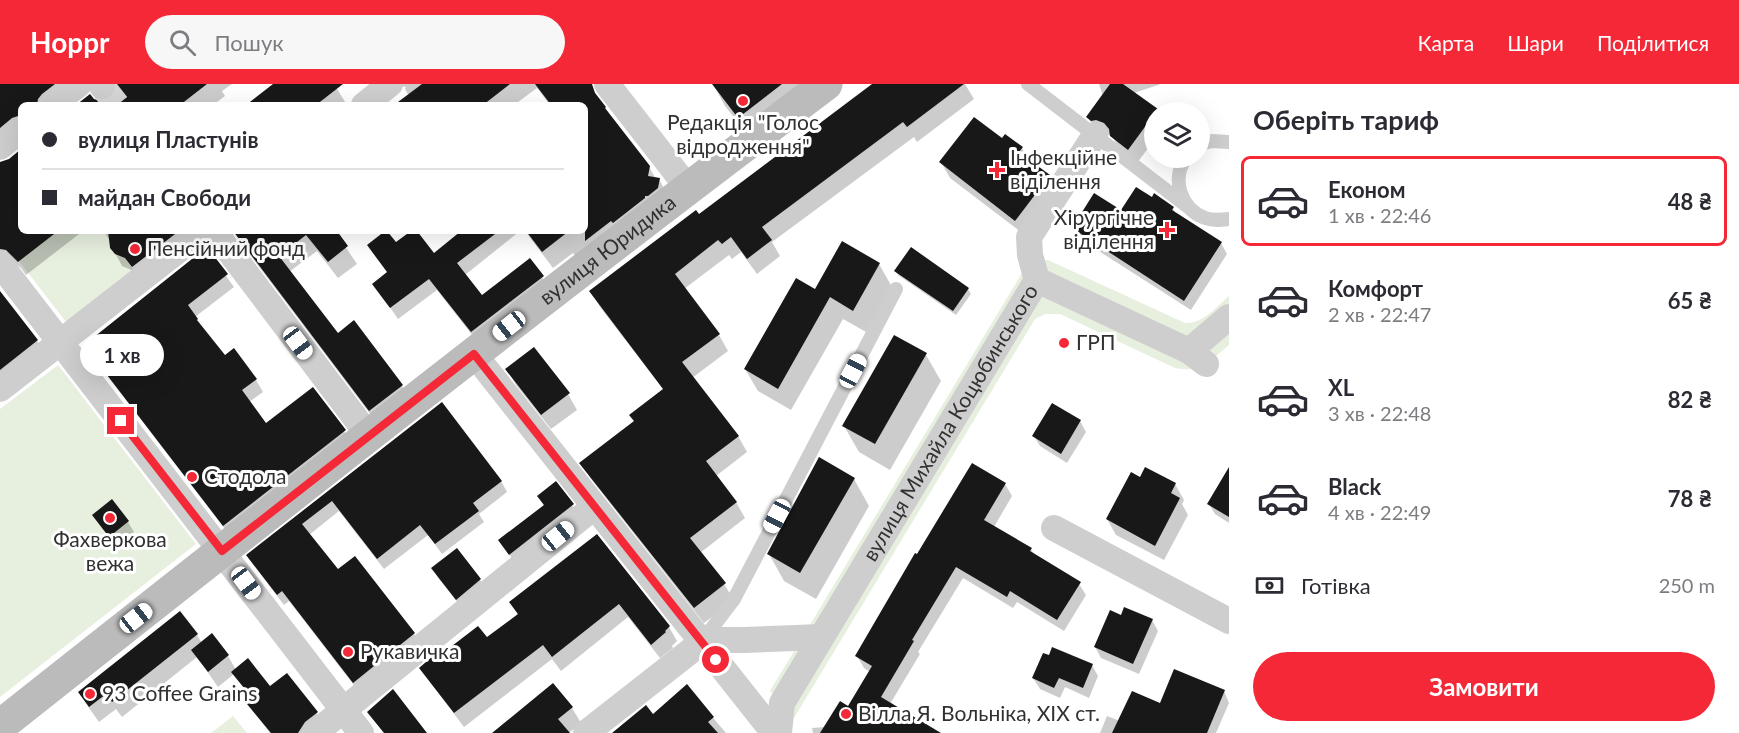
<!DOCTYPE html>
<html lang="uk">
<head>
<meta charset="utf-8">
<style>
	:root { --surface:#fff; --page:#f7f7f7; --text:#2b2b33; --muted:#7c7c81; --line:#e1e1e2; --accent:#f42836 }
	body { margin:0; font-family:Lato,sans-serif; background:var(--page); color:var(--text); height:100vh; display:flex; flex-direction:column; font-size:22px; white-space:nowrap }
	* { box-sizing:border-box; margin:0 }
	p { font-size:20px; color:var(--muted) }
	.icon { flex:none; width:33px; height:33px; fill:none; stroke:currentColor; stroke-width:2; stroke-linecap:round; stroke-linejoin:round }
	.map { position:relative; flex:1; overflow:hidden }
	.details { display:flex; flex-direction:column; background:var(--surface); width:510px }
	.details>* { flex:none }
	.top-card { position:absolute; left:18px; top:18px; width:570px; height:132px; border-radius:9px; box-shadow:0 6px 24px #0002; display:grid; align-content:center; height:132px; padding:0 24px; background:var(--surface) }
	.fabs { position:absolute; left:1144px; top:18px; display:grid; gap:12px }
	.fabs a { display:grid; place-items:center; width:66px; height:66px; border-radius:50%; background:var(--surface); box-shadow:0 6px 24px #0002; font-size:30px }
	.end { position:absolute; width:27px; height:27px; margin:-14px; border:8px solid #f42836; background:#fff; box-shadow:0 0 0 3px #fff }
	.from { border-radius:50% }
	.bubble { position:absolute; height:42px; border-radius:21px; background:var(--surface); box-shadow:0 6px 24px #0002; font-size:20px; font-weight:700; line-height:42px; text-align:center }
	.car { position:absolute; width:18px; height:36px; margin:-18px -9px; border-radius:8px; box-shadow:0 0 4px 2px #0007; background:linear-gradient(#fff 24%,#345 0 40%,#fff 0 76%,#345 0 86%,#fff 0) }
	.top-card b { display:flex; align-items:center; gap:21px; height:57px; font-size:22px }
	.top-card b+b { border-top:2px solid var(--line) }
	.top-card i { width:15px; height:15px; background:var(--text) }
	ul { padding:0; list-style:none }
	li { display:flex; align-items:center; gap:18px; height:90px; margin:0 12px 9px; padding:0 12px; border:3px solid transparent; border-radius:9px }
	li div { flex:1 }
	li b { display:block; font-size:22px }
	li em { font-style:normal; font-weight:700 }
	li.selected { border-color:var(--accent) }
	li>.icon { width:54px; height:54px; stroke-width:1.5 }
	h2 { padding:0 24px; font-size:27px; line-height:72px }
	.pay { display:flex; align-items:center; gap:15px; height:66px; padding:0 24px; font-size:22px }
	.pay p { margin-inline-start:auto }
	.button { display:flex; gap:12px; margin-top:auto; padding:12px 24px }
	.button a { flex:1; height:69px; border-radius:36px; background:var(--accent); color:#fff; font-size:24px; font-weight:700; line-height:69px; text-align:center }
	header { display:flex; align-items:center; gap:36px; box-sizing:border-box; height:84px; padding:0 30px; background:var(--accent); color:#fff }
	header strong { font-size:28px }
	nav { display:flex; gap:33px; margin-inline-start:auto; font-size:21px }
	.search { width:420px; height:54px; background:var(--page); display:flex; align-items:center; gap:15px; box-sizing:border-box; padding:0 21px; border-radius:33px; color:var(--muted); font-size:22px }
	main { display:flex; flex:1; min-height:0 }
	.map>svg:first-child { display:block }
</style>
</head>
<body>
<header>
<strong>Hoppr</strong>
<div class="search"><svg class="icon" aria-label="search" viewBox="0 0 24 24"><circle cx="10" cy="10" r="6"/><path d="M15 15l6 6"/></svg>Пошук</div>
<nav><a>Карта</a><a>Шари</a><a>Поділитися</a></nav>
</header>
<main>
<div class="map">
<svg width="1229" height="649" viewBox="0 0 1229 649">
	<rect width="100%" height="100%" fill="#fff"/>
	<path fill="#e7efdf" d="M58,147H104L109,153V162L113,168L124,173L133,185L66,238L19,177Z
		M1048,176L1185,239C1203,240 1216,223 1229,212V261C1210,277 1201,289 1175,284L1060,230H1045L1035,235L794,634L770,607L1022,189C1030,180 1036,177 1048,176Z
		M58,281L196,460L0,613V325Z
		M233,632L247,649H211Z"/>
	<path fill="#0003" d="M0,0H75L52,21H21V47L0,63Z
		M115,0H232L222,7L225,12L213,21H78L93,16L100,18L110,16L116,11L118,1Z
		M275,0H334L347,21H248Z
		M397,0H590L602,20L649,83L656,95H659L668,112L583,182L573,169L553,184L525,147H585V21H550L537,4L514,21H397L409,12L405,5L406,3L399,2Z
		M713,0H831L754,59L725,22Z
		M875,0H965L974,15L917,58L914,53L772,158L780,172L757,190L741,168L732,175L729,171L684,205L719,251L728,267L692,294L738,352L747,368L716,392L736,418L745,434L700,469L724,500L734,516L704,539L591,395L581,379L635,338L664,306L600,223L591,207L699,132Z
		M1099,0H1161L1134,9L1158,28H1155V55L1137,79L1120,66L1112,52L1096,48L1088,33L1103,12Z
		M1002,56L1022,64L1029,77L1049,92L1058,108L1025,151L950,94L941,78Z
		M21,67V147H83L26,191L21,184L14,179L0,181V79L10,76Z
		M1173,124L1176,131L1221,159L1227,170L1191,226L1080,155L1074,144Z
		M103,147H188L134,187L122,182L111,161L110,156Z
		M234,147H342L337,150L357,180L338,194L317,167L289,188L337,251L402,302L412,318L380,343L244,163Z
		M414,147H415L433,171L464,147H520L465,191L482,213L542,193L550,205L479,260L437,206L398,235L374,200L388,189L368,161H396Z
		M208,167L234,203L195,233L203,246L224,273L256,296L263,308L249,318L266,341L344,347L351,359L231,453L93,273L86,261Z
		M879,180L892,203L866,248L843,235L791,326L758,307L745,285L815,207Z
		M896,187L968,205L971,210L956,231L898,191Z
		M0,209L37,257L45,270L0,305Z
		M926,271L941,297L890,386L859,368L844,342Z
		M507,285L568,310L577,326L551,345L516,301Z
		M442,320L501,397L507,408L479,430L484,438L442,470L428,451L384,485L339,427L309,451L338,488L414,550L420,560L360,609L289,517L284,521L255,483L248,472Z
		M1080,337L1086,348L1067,379L1040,362L1034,352Z
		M973,381L1005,400L1012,412L994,443L1031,465L1035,472L1079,500L1086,511L1064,547L1017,518L1013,524L963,494L918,568L920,570L890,620L931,649H813L812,644L825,643L848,624L870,588L864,584L857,572Z
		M1229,386V439L1215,430L1209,420Z
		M854,395L869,422L816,515L784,497L769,470Z
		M1141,395L1175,400L1184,416L1182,420L1188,431L1164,476L1116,451L1107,435Z
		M539,413L572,421L578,431L516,480L500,457L544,422Z
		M94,431L128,438L134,448L116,462Z
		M597,452L669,543L677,557L672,562L673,564L660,574L628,533L561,587L552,575L464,643L430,598L421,584L487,555L518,531L511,519Z
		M457,466L480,496L486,506L463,525L439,495L433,485Z
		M1121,533L1152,536L1158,547L1139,590L1101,574L1095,563Z
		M197,551L202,559L211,552L228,572L236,586L316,628L322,639L312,649H270L256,631L249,620L254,617L234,590L218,603L197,573L122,633L116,625L99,638L89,624L80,609Z
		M1092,581L1098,592L1089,614L1065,603L1060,614L1040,605L1033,594Z
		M687,603L726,649H614L653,632Z
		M1224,607L1229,619L1216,649H1100L1107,632L1120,637L1161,621Z
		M572,624L581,639L569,649H511Z"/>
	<path fill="#181818" d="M0,0H55L42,10L38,15L37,21H21V31L12,34L0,44Z
		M116,0H207L180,21H76L90,10L94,15L101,17L109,15L115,10Z
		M273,0H343L316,21H246Z
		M422,0H510L483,21H394Z
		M535,0H592L595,9L606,23L605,24L650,82L648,92L660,94L658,104L648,112H645V114L613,139L611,137L585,157V21H551Z
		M712,0H782L738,34Z
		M872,0H964L907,43L903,38L762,143L772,156L747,175L731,153L722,160L718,156L675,190L720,250L682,278L739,352L706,377L737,418L690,454L726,499L694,524L579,379L634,337L629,331L663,305L589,207L696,126L699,130Z
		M1110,0H1123L1158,25L1128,66L1110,52L1109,45L1104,39L1096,36L1091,37L1086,33Z
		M974,33L1002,54L1005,50L1023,63L1019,68L1050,91L1015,137L939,78Z
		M21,65V147H58L18,178L6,166L0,165V78L9,75Z
		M1136,103L1152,113L1154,109L1161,114L1174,123L1172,126L1222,158L1184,217L1072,144L1094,109L1121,126Z
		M108,147H179L132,183L125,174L115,170L110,164Z
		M233,147H337L348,162L328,178L306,151L279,172L338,249L354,236L403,301L369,327Z
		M385,147H387L396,158L411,147H417L434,169L461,147H499L457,179L482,211L530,174L544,192L471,248L429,195L390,224L372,200L387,188L367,161Z
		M526,147H569L542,168Z
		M842,157L880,179L853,227L830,213L778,305L744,285L796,194L815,205Z
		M207,163L228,190L188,221L198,235L197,236L225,271L234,264L257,295L242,306L266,339L313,303L346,346L223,442L84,261Z
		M911,163L969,204L953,227L894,187Z
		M0,207L38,256L0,286Z
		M894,251L927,269L875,360L842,342Z
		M534,263L570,309L541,331L505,285Z
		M442,318L502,397L473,419L479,427L435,460L420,441L377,475L332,417L302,440L338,485L355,472L415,549L353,599L282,507L277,511L246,471Z
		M1052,319L1081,336L1061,370L1032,352Z
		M819,373L855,394L800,489L767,470Z
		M972,379L1006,399L984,436L1032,464L1030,467L1081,498L1057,536L1010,507L1007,513L956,483L912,556L914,557L881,613L941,649H820L840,617L848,622L872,582L855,572L915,469L917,470Z
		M1145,383L1176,399L1171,409L1180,414L1155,462L1106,435L1131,388L1140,393Z
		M1229,383V433L1207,420Z
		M556,397L574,420L509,471L498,456L544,421L537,412Z
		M112,415L129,437L109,453L92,431Z
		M597,450L670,542L665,547L666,548L651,561L619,520L552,573L543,561L454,629L419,584L433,572L435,575L478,542L487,553L518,530L509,518Z
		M457,464L481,495L456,516L431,484Z
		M1124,523L1153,535L1133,580L1094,563L1110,526L1121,531Z
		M180,527L198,550L112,618L106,610L89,623L78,608Z
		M212,549L229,571L208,588L191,566Z
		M1052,563L1093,580L1083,604L1059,594L1054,604L1032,594L1043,569L1049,571Z
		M248,574L270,602L287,589L318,628L305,638L298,649H271L247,620L253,615L231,588Z
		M1174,585L1225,606L1207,649H1112L1132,607L1160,619Z
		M553,599L573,623L558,635L570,649H492Z
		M687,600L714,633L708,638L718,649H612L646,621L653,630Z
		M393,605L427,649H384L367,628Z"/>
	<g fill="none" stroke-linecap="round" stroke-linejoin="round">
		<path stroke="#d6d6d6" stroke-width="26" stroke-dasharray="26 13" stroke-linecap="butt" d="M102,2L117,21"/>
		<path stroke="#cecece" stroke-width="14" d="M1028,0L1192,126
			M1200,60L1212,57L1229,58
			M1186,74C1171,94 1180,125 1205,134C1213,137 1221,136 1229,135
			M703,556L734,515L896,205"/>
		<g stroke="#cecece" stroke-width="26">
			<path d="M101,0L102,2"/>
			<path d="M607,0L688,104"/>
			<path d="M52,21L79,0"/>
			<path d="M364,21L390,0"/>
			<path d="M0,63L21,46"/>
			<path d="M214,147L369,352"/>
			<path d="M0,180L361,649"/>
			<path d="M1037,196L1189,267L1206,280"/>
			<path d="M1037,196L1030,171L1029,153L1095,51"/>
			<path d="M1189,267L1229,233"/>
			<path d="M474,270L774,649"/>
			<path d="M0,305L203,147"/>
			<path d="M1054,444L1229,537"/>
			<path d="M315,649L594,423"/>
			<path d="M586,649L702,558L707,556H744L821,553"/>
			<path id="s1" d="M779,649L782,619L1037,196"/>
		</g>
		<path stroke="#bbb" stroke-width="33" id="s2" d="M0,642C273,426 547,210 826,0"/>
	</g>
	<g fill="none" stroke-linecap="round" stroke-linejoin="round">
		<path stroke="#f42836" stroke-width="8" d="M121,337L222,467L474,270L716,576"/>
	</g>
	<g fill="#f42836" stroke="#fff" stroke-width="2">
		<circle cx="743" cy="17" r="6"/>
		<path d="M994 77h6v6h6v6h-6v6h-6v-6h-6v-6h6z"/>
		<path d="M1164 137h6v6h6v6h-6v6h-6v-6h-6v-6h6z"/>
		<circle cx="135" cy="165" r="6"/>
		<circle cx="1064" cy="259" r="6"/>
		<circle cx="192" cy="393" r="6"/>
		<circle cx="110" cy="434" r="6"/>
		<circle cx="348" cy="568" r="6"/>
		<circle cx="90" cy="610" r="6"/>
		<circle cx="846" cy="630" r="6"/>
	</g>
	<g text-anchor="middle" stroke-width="6" stroke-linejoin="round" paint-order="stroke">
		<g font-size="21" fill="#313131" stroke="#fff" text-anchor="start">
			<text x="743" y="46" text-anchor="middle">Редакція "Голос<tspan x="743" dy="24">відродження"</tspan></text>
			<text x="1010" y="81">Інфекційне<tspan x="1010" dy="24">віділення</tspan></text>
			<text x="1154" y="141" text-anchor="end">Хірургічне<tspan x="1154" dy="24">віділення</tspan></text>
			<text x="147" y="172">Пенсійний фонд</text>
			<text x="1076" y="266">ГРП</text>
			<text x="204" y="400">Стодола</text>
			<text x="110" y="463" text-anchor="middle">Фахверкова<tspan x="110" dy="24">вежа</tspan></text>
			<text x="360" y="575">Рукавичка</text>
			<text x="102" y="617">93 Coffee Grains</text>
			<text x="858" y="637">Вілла Я. Вольніка, XIX ст.</text>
		</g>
		<g font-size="21" fill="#313131" stroke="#fff">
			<text dy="7" stroke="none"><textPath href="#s2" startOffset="772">вулиця Юридика</textPath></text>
			<text dy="7" stroke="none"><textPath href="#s1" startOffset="357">вулиця Михайла Коцюбинського</textPath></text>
		</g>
	</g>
</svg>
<div class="fabs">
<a><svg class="icon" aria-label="layers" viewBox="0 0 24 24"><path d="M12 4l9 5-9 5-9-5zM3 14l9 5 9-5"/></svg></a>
</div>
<i class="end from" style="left:716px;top:576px"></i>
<i class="end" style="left:121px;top:337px"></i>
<div class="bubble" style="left:80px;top:250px;width:84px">1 хв</div>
<i class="car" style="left:509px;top:242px;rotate:232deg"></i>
<i class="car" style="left:298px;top:259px;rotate:143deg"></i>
<i class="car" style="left:853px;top:287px;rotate:28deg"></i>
<i class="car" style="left:777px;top:432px;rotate:208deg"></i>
<i class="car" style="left:558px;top:452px;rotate:51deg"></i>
<i class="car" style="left:246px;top:499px;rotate:143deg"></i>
<i class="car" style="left:136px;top:534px;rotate:52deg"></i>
<div class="top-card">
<b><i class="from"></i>вулиця Пластунів</b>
<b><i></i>майдан Свободи</b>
</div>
</div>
<section class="details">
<h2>Оберіть тариф</h2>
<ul>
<li class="selected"><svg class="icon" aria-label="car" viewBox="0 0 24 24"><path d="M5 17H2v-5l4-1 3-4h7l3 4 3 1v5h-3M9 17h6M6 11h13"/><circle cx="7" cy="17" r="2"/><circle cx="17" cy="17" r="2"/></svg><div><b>Економ</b><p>1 хв · 22:46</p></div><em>48 ₴</em></li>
<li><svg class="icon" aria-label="car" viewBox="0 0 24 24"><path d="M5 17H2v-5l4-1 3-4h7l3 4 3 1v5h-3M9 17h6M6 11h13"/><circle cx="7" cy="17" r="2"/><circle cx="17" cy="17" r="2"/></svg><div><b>Комфорт</b><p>2 хв · 22:47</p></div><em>65 ₴</em></li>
<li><svg class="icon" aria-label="car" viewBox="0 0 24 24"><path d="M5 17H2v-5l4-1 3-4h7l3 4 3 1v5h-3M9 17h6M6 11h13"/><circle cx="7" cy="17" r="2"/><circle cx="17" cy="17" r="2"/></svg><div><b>XL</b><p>3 хв · 22:48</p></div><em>82 ₴</em></li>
<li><svg class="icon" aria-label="car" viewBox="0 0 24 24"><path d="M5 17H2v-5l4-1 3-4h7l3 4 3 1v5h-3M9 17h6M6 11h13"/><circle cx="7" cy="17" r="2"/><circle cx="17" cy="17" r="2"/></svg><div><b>Black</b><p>4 хв · 22:49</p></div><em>78 ₴</em></li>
</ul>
<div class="pay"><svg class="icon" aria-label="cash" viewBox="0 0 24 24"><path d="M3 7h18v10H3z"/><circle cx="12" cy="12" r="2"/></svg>Готівка<p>250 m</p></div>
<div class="button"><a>Замовити</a></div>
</section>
</main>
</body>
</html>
